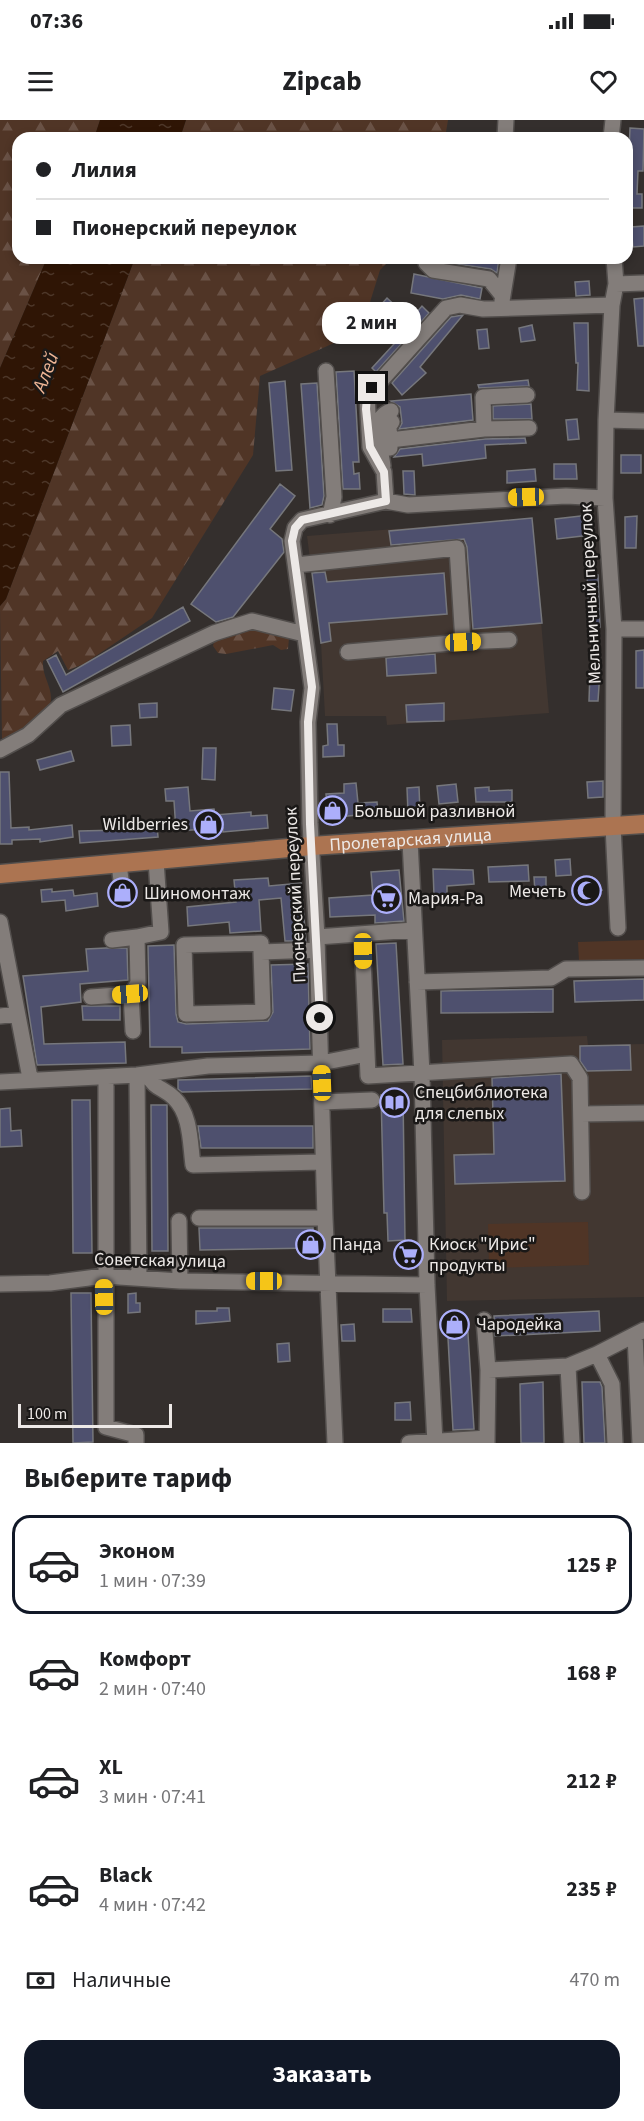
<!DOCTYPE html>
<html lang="ru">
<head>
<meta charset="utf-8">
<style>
	:root { --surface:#fff; --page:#f6f6f6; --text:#202124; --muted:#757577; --line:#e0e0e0; --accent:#111827 }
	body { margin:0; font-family:"Source Sans 3",sans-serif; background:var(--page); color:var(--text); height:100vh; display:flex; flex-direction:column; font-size:22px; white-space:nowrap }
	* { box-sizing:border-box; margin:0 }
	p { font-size:20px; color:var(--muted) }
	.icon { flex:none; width:33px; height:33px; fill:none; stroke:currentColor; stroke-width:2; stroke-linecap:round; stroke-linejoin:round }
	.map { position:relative; height:1323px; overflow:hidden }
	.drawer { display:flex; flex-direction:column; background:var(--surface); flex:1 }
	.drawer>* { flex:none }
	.banner { position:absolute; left:12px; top:12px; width:621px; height:132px; border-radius:18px; box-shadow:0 3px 9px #0003; display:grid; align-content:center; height:132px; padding:0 24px; background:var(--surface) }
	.scale { position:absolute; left:18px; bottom:15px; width:154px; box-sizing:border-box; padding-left:6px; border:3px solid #ede9e7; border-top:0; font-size:16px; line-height:21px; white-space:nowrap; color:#ede9e7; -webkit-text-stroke:4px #1a1817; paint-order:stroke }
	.end { position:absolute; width:27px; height:27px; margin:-14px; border:8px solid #ede9e7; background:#111; box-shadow:0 0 0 3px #111 }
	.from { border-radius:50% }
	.bubble { position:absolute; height:42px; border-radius:18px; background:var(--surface); box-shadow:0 3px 9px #0003; font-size:20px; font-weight:700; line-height:42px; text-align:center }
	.car { position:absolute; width:18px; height:36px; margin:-18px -9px; border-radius:8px; box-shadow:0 0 4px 2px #0007; background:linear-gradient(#f5c518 24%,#345 0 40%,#f5c518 0 76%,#345 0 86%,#f5c518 0) }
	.banner b { display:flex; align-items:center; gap:21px; height:57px; font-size:22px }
	.banner b+b { border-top:2px solid var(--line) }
	.banner i { width:15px; height:15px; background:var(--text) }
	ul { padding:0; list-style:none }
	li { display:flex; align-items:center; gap:18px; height:99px; margin:0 12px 9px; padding:0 12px; border:3px solid transparent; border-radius:18px }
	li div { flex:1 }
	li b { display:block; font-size:22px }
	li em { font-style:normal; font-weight:700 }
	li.active { border-color:var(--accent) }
	li>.icon { width:54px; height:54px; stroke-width:1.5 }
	h2 { padding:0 24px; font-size:27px; line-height:72px }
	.pay { display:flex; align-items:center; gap:15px; height:66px; padding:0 24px; font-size:22px }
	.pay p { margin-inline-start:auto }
	.action { display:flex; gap:12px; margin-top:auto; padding:12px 24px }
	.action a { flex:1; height:69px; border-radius:18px; background:var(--accent); color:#fff; font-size:24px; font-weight:700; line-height:69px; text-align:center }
	.status { display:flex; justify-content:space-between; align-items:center; height:42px; padding:0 30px; background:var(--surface); direction:ltr }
	.status svg { height:16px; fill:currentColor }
	header { display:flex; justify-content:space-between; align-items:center; height:78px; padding:0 24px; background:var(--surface); font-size:27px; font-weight:700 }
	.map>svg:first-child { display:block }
</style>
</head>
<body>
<div class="status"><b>07:36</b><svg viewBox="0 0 49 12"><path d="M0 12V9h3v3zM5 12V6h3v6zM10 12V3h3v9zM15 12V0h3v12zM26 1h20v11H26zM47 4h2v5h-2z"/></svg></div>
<header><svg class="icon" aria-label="menu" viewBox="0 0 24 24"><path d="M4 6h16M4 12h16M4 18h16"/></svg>Zipcab<svg class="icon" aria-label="heart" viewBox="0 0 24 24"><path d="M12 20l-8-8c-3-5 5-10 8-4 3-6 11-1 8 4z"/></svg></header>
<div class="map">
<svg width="644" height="1323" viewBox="0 0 644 1323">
	<defs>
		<pattern id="forest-firs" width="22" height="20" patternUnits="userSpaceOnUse" patternTransform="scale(1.5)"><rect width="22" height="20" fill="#503526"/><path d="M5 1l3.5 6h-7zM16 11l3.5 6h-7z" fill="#6a5246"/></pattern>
		<pattern id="water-ripples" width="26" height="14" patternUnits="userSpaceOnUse" patternTransform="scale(1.5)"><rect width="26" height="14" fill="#2f1505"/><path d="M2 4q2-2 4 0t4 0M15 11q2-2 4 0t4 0" fill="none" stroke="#4d3729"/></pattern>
	</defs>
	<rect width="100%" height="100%" fill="#342f2d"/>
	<path fill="#423731" d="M532,398L549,593L387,605L386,596H325L321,523L307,416Z
		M587,916L588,925L644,924V1177L447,1181L442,920Z"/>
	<path fill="url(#forest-firs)" d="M0,0H100L94,18H18V138H47L0,248Z
		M186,0H448L445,18H180Z
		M135,138H392L380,150L361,211L260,256L253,335L152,498L84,544L68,550L58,531L43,541C42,556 51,565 51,578C52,598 17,614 2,620L0,486L6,479Z
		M243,508L279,512L289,518L288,529L281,530L273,525L226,534L218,533L213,526L215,518Z"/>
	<path fill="#503526" d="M644,820V839L579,841L578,822Z
		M588,1102L589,1145L489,1148L488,1104Z"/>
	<path fill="url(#water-ripples)" d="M100,0H186L180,18H94Z
		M47,138H135L6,479L0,486V248Z"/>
	<path fill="#4e506e" stroke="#76777c" stroke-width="1.5" d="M630,8L644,9L643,51H638L637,74H642V88H627Z
		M644,106V126L633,127L631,107Z
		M438,138H499L497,153L491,149L438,141Z
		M414,154L482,168L480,179L461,175L443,179L411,173Z
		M589,161L590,175L576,176L575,162Z
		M387,178L400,190L406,183L416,193L422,186L429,193L376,252L372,248L405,212L379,187Z
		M644,178V226H638L634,179Z
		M463,195L420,247L426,253L402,275L392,263L451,197Z
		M574,203H588L589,271L577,270L578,243H576Z
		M532,205L535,220L521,222L519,208Z
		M487,209L489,228L479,229L477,210Z
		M354,251L359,342H353L354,354L359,353L360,369H343L336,252Z
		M528,260L529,266L479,268L478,265Z
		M285,261L292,350L276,351L269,263Z
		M317,263L324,376L322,385L310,388L301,264Z
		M471,274L473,300L399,309L402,303L400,287L391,281Z
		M531,284L532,299H493V286Z
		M577,299L579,319L568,320L566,300Z
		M525,318L526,323L485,325L486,338L423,346L422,334L394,337L400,329L485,319Z
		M621,335H641V353H621Z
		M554,344H576L577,359H554Z
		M535,349L536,361L507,363V351Z
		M403,351H414L415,375L404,374Z
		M280,364L295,376L270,409L282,419L284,432L233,497L216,502L191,484Z
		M589,395L591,415L557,419L555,399Z
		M637,396L636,428H625V397Z
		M532,398L542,503L473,509L467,427L464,419L391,425L389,411Z
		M325,452L327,462L444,453L447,494L329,503L331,521L321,523L312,453Z
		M587,455H598L600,507H590Z
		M183,487L190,501L63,572L47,540L56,535L66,555Z
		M644,530V568H636V531Z
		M435,534L436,553L387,556L386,538Z
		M590,551H600L598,581H589Z
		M274,568L294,570L291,591L272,589Z
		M157,583V597L140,598L139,584Z
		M444,583V601L407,602L406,585Z
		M327,604H337L338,625H344V636L323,637V626L328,625Z
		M130,605L131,625L112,626L111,606Z
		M203,628H216L215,660L202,659Z
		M71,631L74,641L40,650L37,640Z
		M0,652H9L11,708L29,707V710L72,705L73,717L40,722V719L12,720V724H0Z
		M603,661V677L588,678L587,662Z
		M356,663L358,683L377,682L378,693L328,698L326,674L344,673V664Z
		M456,664L458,682L439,684L437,666Z
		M188,667L190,691L214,689L215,695L251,692V696L267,695L268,708L223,712V708L176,711L174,681H166L165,669Z
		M419,667L420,692L408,693L407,668Z
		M489,667V671L512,670V682H476L475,668Z
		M157,705L158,717L80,723L79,711L121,710Z
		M570,739L571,755L556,756L555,740Z
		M528,745L529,761L489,762L488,747Z
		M433,749L473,750L474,764L447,766V775L434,776Z
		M399,750L404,801L375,803V795L330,797L329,778L373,775L371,752Z
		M534,757H546V773H535Z
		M592,757L602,770L582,784L572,771Z
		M268,758L269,766L301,763L306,821H285L281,778L259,780L261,811L230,813L229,802L188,806L187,787L236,782L234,760Z
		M52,769V772L73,770L74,776L97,773L98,786L66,791L65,780L42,782L41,770Z
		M396,823L403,944L383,945L376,824Z
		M174,825L176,894L178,902L186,904L268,901L273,892L271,845L308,844L310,929L182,933V927H150L148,826Z
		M106,828H127L128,860L80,864L81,882L41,887L44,924L125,922L126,943L37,945L23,856L88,851L86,829Z
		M644,859V880L575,882L574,861Z
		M553,869V892L441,893V871Z
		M82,886H120V900H83Z
		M630,925L631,950L587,951L580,941V926Z
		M561,954L565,1061L455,1064L454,1035L494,1034L492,958Z
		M311,956L312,969L182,972L178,969V960Z
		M403,974L405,1120L388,1121L387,1093H384L381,975Z
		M72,980H90L92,1133H73Z
		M151,985H167L168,1131H152Z
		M10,988L11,1011L21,1010L22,1026L0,1027V989Z
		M198,1006H313V1028H201Z
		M199,1108H313V1128L200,1130Z
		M71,1173H91L93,1322L73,1323Z
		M136,1173V1183H140V1192L128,1193V1174Z
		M217,1188H229L230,1201L196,1204V1191H217Z
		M383,1189H411L412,1202H383Z
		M599,1191L600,1211L495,1216L494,1196Z
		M467,1198L474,1309L453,1310L447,1200Z
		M354,1204L355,1221H342L341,1205Z
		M289,1223L290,1241L278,1242L277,1224Z
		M543,1262L544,1323H521L520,1264Z
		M582,1262H600L602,1267L605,1323H584Z
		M410,1282L411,1300H395V1283Z"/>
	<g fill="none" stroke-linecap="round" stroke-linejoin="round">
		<defs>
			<path id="minor" d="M505,18L506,0
				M611,18L613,0
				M614,138L616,164L612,185L606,300L605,378L614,509L613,706L618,808
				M426,143L433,150L489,159L502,175
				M616,164L644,163
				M502,181L509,138
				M326,251L334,377L330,395
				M606,300L644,301
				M484,309L483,277L527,275
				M390,320L484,309L529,308
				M390,328L389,306L392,302
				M383,346C381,328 369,298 391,291
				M386,381L384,352L370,327L367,276L446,188L460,185L483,189L612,185
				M296,445L457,428L463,522L348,532
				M614,509H644
				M463,522L509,520
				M0,630L28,615L61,585L214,513L252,501L304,514
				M410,721L422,954L427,1165L435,1323
				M119,744L122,768
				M0,802L30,958
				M362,814L368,956L571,944L580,958L582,1072
				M317,817L414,810
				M112,820L137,817
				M261,832L263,892L186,894L184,825L261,823V832L317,830
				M417,862L551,858L566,849L644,848
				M91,877L131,874
				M0,896L17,894
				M133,911L131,874L138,863L137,817L161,812L156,741
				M147,954C155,970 163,967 174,978C191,994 190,1023 193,1045L323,1042
				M137,955L139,1158
				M106,957V1307L136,1315V1323
				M0,962L137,955L208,946L321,943L367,934
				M322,982L372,980
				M581,994L644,993
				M199,1098H325
				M179,1101L180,1161
				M0,1164L50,1163L104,1156L180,1161L427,1165
				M484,1200L488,1250
				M635,1215L640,1323
				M597,1234L612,1264L615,1323
				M568,1246L572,1323
				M335,1323L325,1098L317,817L310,703L308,602L312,568L292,421L295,408L302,400L386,381L408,385L566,376L605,378
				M409,1323L487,1318
				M487,1323L488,1250L568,1246L597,1234L644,1210"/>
			<g id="major">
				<path id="s1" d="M0,754L311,726L644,704"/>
			</g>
		</defs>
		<use href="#minor" stroke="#524e4c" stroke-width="18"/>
		<use href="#major" stroke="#524e4c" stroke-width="21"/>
		<use href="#minor" stroke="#837d7a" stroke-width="15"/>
		<use href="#major" stroke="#ac7451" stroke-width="18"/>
	</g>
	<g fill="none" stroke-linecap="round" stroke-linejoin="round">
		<path stroke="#ede9e7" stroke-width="8" d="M320,898L310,704L308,602L312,567L292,421L295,408L302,400L386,381L384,352L370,327L366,289L367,276L372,268"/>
	</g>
	<defs>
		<symbol id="shop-ring" viewBox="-11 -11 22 22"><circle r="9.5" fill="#1a1817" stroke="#acaffb" stroke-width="1.5"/><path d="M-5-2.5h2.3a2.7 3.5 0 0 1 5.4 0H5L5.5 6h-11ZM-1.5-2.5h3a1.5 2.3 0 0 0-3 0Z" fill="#acaffb"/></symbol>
		<symbol id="mosque-ring" viewBox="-11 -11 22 22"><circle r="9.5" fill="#1a1817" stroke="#acaffb" stroke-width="1.5"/><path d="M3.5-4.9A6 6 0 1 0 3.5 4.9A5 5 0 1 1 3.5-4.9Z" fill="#acaffb"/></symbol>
		<symbol id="supermarket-ring" viewBox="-11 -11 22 22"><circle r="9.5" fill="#1a1817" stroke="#acaffb" stroke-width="1.5"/><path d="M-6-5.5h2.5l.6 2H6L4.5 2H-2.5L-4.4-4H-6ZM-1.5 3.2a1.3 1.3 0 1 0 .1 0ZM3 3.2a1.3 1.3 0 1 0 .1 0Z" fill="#acaffb"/></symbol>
		<symbol id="library-ring" viewBox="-11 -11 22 22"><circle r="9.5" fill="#1a1817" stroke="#acaffb" stroke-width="1.5"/><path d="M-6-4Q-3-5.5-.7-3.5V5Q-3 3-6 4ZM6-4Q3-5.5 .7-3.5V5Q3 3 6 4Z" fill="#acaffb"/></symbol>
	</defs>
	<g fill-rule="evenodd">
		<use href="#shop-ring" x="316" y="674" width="33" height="33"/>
		<use href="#shop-ring" x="192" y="688" width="33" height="33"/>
		<use href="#mosque-ring" x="570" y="754" width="33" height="33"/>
		<use href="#shop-ring" x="106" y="756" width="33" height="33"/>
		<use href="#supermarket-ring" x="370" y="762" width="33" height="33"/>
		<use href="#library-ring" x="378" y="966" width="33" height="33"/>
		<use href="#shop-ring" x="294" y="1108" width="33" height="33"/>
		<use href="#supermarket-ring" x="392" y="1118" width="33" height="33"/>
		<use href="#shop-ring" x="438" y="1188" width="33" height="33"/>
	</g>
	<g text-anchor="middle" stroke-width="5" stroke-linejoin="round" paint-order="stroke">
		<g font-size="18" fill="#ede9e7" stroke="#1a1817">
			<text transform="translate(590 474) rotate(-93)" y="6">Мельничный переулок</text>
			<text dy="6" stroke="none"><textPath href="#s1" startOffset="412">Пролетарская улица</textPath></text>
			<text transform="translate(295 775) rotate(-93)" y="6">Пионерский переулок</text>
			<text transform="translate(160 1140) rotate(1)" y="6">Советская улица</text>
		</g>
		<g font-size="18" fill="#ede9e7" stroke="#1a1817" text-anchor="start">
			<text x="354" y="697">Большой разливной</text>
			<text x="188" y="710" text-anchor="end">Wildberries</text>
			<text x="566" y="777" text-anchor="end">Мечеть</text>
			<text x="144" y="779">Шиномонтаж</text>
			<text x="408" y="784">Мария-Ра</text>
			<text x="415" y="978">Спецбиблиотека<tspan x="415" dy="21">для слепых</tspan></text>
			<text x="332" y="1130">Панда</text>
			<text x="429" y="1130">Киоск "Ирис"<tspan x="429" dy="21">продукты</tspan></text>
			<text x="476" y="1210">Чародейка</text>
		</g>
		<g font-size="20" font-style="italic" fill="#f0b696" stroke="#1a1817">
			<text transform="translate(45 252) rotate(-69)" y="7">Алей</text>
		</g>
	</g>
</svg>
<div class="scale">100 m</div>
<i class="end from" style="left:320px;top:898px"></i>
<i class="end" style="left:372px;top:268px"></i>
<div class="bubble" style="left:322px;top:182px;width:99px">2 мин</div>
<i class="car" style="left:526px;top:377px;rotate:268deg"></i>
<i class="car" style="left:463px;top:522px;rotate:87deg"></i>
<i class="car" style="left:363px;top:831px;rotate:179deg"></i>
<i class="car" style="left:130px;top:874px;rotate:266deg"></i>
<i class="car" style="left:322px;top:963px;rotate:358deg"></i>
<i class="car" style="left:264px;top:1161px;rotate:270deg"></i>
<i class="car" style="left:104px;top:1177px;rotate:359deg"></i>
<div class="banner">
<b><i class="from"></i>Лилия</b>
<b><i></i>Пионерский переулок</b>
</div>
</div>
<section class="drawer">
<h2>Выберите тариф</h2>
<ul>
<li class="active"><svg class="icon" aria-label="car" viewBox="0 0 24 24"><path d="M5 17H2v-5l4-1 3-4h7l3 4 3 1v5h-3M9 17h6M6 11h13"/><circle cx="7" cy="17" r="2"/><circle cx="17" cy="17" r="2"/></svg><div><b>Эконом</b><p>1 мин · 07:39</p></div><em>125 ₽</em></li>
<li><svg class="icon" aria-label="car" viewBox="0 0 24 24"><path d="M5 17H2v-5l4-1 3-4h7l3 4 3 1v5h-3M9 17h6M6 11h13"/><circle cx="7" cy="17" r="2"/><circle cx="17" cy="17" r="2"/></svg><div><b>Комфорт</b><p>2 мин · 07:40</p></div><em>168 ₽</em></li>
<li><svg class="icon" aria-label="car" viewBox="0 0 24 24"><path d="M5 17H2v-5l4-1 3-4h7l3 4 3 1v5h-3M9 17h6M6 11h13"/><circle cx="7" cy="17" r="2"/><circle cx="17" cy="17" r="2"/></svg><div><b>XL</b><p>3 мин · 07:41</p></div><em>212 ₽</em></li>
<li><svg class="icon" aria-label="car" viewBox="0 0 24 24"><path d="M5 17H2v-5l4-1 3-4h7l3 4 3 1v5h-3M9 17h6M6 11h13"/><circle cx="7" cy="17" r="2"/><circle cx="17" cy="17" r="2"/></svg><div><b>Black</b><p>4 мин · 07:42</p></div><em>235 ₽</em></li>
</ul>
<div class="pay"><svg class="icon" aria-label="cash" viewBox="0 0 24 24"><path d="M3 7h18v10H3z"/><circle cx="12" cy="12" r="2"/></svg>Наличные<p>470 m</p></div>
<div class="action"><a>Заказать</a></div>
</section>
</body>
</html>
